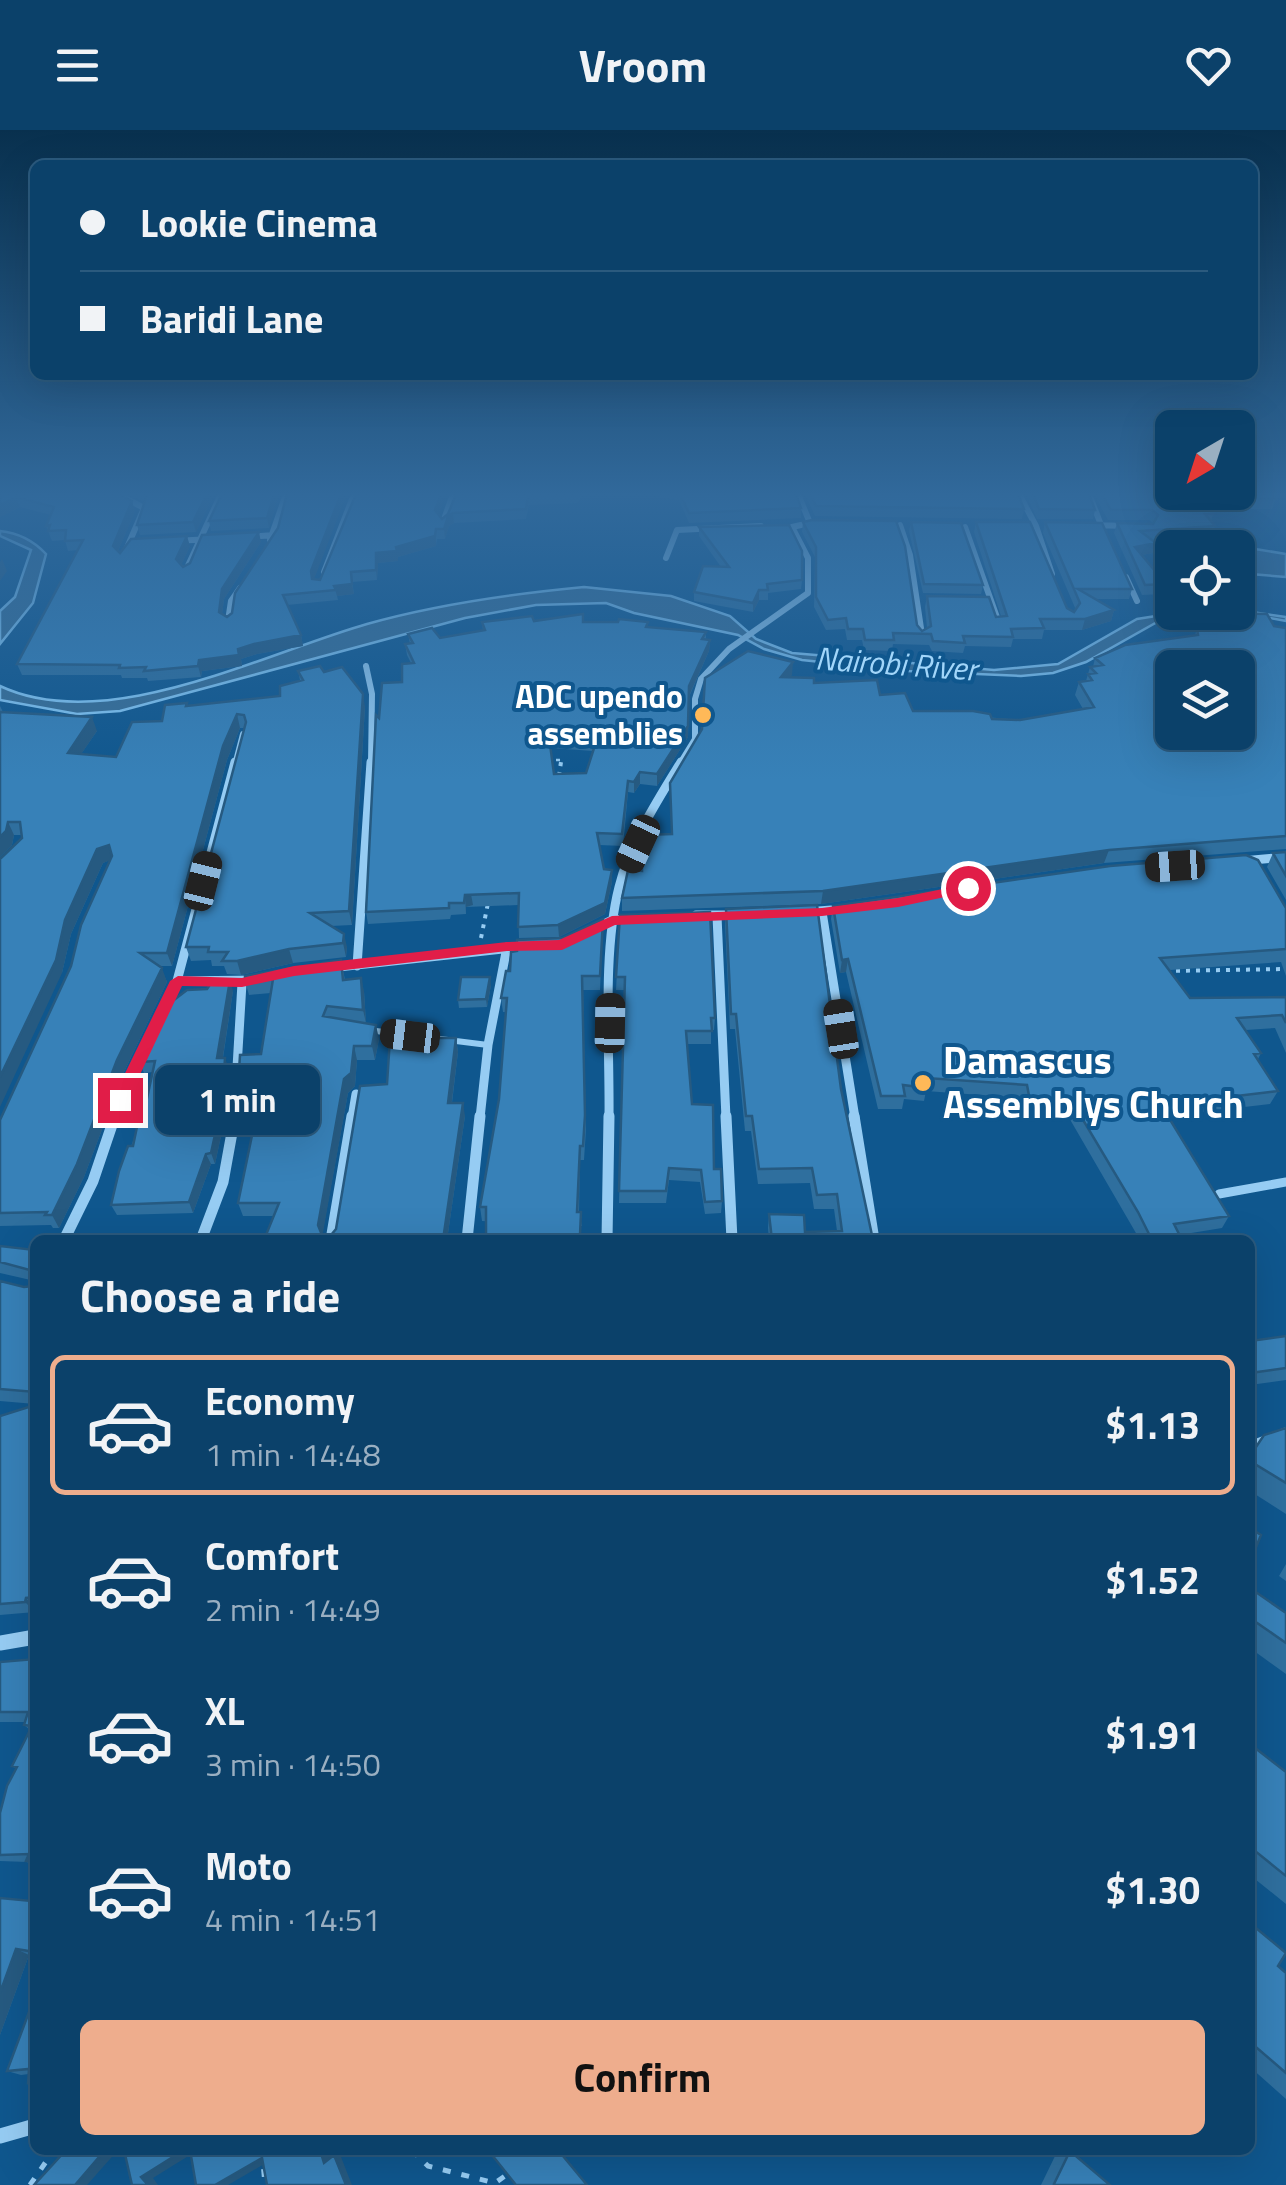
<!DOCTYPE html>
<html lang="en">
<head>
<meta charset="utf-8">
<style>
	:root { --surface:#0b416a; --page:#194c72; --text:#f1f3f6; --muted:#9aafc1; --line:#2b5a7e; --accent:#eead8d }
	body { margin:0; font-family:"Titillium Web",sans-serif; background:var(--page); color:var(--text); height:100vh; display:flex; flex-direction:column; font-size:38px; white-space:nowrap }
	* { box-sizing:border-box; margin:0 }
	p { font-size:32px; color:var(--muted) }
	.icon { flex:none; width:55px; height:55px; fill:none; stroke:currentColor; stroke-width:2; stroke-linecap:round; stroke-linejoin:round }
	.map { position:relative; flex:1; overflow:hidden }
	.drawer { position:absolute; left:30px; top:1105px; width:1225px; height:920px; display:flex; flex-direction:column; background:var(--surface); border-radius:15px; box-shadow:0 10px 40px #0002,0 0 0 2px var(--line) }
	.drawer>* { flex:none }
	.top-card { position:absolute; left:30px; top:30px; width:1228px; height:220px; border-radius:15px; box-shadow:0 10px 40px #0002,0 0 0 2px var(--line); display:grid; align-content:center; height:220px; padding:0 50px; background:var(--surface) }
	.needle { width:65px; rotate:219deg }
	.fabs { position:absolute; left:1155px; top:280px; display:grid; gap:20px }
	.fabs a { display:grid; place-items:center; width:100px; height:100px; border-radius:15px; background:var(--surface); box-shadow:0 10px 40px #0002,0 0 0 2px var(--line); font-size:50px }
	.end { position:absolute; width:45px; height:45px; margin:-22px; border:12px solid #e11d48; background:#fff; box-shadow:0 0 0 5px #fff }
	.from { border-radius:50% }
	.bubble { position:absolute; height:70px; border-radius:15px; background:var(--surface); box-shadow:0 10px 40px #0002,0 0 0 2px var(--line); font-size:32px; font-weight:700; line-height:70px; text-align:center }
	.car { position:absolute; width:30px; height:60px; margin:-30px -15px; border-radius:12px; box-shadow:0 0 8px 2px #0007; background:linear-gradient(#222 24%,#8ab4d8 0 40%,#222 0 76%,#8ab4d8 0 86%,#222 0) }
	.top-card b { display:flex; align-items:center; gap:35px; height:95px; font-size:38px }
	.top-card b+b { border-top:2px solid var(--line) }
	.top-card i { width:25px; height:25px; background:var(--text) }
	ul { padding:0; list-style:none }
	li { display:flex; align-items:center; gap:30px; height:140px; margin:0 20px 15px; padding:0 30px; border:5px solid transparent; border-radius:15px }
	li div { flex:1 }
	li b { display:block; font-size:38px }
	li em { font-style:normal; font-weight:700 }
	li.current { border-color:var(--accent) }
	li>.icon { width:90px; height:90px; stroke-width:1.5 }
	h2 { padding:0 50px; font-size:45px; line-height:120px }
	.primary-button { display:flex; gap:20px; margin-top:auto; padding:20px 50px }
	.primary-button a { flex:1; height:115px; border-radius:15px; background:var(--accent); color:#111; font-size:40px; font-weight:700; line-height:115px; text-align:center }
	header { display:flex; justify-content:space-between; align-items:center; height:130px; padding:0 50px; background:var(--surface); font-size:45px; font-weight:700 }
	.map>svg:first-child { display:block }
</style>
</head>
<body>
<header><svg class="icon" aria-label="menu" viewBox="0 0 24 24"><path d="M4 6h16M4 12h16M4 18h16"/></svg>Vroom<svg class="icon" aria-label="heart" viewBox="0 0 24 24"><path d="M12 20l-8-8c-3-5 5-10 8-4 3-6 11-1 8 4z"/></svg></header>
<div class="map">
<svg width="1286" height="2055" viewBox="0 0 1286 2055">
	<rect width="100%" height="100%" fill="#0f578e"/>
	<path fill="#396f97" stroke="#87caf7" stroke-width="2.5" d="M0,401C19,403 33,410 46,424L33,473L0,514V481L15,467L31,420L0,406Z
		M1237,416L1286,424V447L1238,443Z
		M584,457L671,466L730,486L756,509L792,523L994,540L1058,534L1137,489L1175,483L1238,480L1286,487V491L1242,483L1159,491L1086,532L1053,543L1021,546L907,541L802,530L764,519L738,505L634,483L606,473L536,475L465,488L120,581L77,584L0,570V556C106,606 262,524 367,494C438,474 510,464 584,457Z"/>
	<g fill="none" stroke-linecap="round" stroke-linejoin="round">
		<path stroke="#96ccf3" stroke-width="2.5" stroke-dasharray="4 5" stroke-linecap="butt" d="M547,630H561L560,635"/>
		<path stroke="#96ccf3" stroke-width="4" stroke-dasharray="4 6" stroke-linecap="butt" d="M559,646L561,632
			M481,808L488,773
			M1166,841L1286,839"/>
		<path stroke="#96ccf3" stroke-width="5" stroke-dasharray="8 11" stroke-linecap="butt" d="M262,2020L265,2055
			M412,2020L428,2036L495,2053L505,2046
			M30,2055L54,2020"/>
		<path stroke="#96ccf3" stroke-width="6" d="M368,900L488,915"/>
		<path stroke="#96ccf3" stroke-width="9" d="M1219,1064L1286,1052"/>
		<path stroke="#96ccf3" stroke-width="6" d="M117,364L144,378L126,420
			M1019,364L1036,396L1052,444
			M1089,364L1103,400
			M443,392L453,364
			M900,395L910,425L922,505
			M1091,395L1129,396
			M965,397L999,493
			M249,407L274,405
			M270,410L286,364
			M174,411L212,409
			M666,428L677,400L761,396
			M186,440L221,364
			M324,442L354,364
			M1126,447L1137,471
			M228,491L231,471L240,458
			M366,536L372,564L371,635
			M235,635L243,604
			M679,635L695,609V569L701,549L729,519L808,463V428L792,397L810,393L798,364"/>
		<path stroke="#96ccf3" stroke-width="9" d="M1242,731L1286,727
			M806,782L844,779
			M822,782L855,988
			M696,785H739
			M717,786L726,988
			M593,799L612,790L629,789
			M357,836L371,632
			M329,838L530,816
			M177,851L258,850
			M114,988L177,851L235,632
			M234,988L242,853
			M352,988L356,964
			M480,988L488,915L507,817
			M609,988C610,917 602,824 619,757C630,713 657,671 681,632"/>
		<path stroke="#96ccf3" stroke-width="11" d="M726,986L732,1110
			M854,986L874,1110
			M64,1110L93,1051L115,986
			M201,1110L223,1052L235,986
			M331,1110L352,986
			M467,1110L480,986
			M607,1110L609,986
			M1250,1317L1286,1303"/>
		<path stroke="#96ccf3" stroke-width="15" d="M0,1513L35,1507
			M0,2006L35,1996"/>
	</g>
	<path fill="#2f6f9e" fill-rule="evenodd" d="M0,364L135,381L118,421L120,423L190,416L181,435L183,437L261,412L224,469L222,484L227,487L314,449L320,450L439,384L442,389L448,384L456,364H612V366H582L578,373L529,375L526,389L454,393L449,396L445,409H437L436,416L398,427V431L378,433L377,450L352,452L354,464L337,466L338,470L287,475L301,505L303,516L257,524L241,529L242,536L202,541L201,547L148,551L147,548H122L121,545H22L17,534L78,420L68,421L65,410L52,411L46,396L51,385L20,377L0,387Z
		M128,364H214L196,402L140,405L137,395L145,372Z
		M222,364H279L269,398L211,401L209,391Z
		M659,364H796L801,378V388L689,393L679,370L659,367Z
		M805,364H1018L1024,379L1022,389L815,386Z
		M1026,364H1089L1095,380L1093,389H1037Z
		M1094,364H1199L1213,384L1211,391L1215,396L1211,406L1152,410L1153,423L1142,425L1166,454L1162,464L1142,465L1114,403L1117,393H1153L1149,390H1108Z
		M1219,364H1286V367H1274L1276,369L1272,379H1233Z
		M803,392L922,501L927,498L925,477L927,466L996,487L1001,486L974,402L976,392L1067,478L1074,482L1076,480L1043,403L1045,392L1132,459L1129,469H1096L1114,480L1111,491L1082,500H1044L1042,509H1013L1011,517L965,516L963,523L932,521L929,515L893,514L892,521L864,520L862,510H847L845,499L826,500L814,477L815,427L802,402Z
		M911,392L983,455L981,464L923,463L909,401Z
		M699,397L802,450L801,459L768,463V470H759L753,482L694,471V462L721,437L699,406Z
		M1221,483L1286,498V719L1104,733L821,774L622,781V768L672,704L670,653L792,545L790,547L880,565L913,581L1020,590L1083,579L1075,565L1079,552L1086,551L1090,537H1093L1095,528L1195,506L1197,498H1206L1208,492H1218Z
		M534,491L583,492L706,502V509L710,510L709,521L689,567L688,607L657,656L640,654L634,663L628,662L623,716L599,715L604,739L612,740V752L605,784L559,807L519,808L518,775L466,777V784L451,785L450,789L368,794L366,782L379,588L402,552L411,533L407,525L405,514H410L408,504L440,508L483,501L482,492ZM551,618L593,621L586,643L554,644Z
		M298,541L324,542L365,577L352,795L331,796L347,817L346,827L293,833L241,845L227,844L224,836H212L211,830L191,831L186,817L245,598H240L227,630L172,836H160L167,852L123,944L84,1047L59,1098H53L51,1095L0,1096V990L71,836L110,730L103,733L71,804L62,843L22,705H14L12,715L0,727V576L3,582L97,601L81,624L116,627L187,573L188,576L280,566L300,550Z
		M1286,722V770L1267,737L1273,723Z
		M833,776L1286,778V846L1281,832L1170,840L1190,868L1286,867V923L1275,898L1246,900L1261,923L1258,929L1278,961L1270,974L1168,986L1229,1086L1222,1098L1179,1105L1182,1110H1140L1068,986L1025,984L1023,968L926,961L924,971L904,969L902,979H878L846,842L840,843L831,789Z
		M726,779L841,959L873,1110H769L768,1098L769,1084L805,1102L837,1101L834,1079H814L810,1053L758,1054L751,1001H745L735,899H730L725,794Z
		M620,785L715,888L714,900H711V914H687L692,974L714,1039L722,1071L721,1083L705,1084L700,1052L669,1050L666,1073H619L624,860H616Z
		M603,789L600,860H583L586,999L584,1030H580L579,1082L582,1096L482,1091L480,1077L499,969L506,882H503L501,868L510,841L563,808Z
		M341,830L345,850L364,861L366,893L379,909L375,930H357L355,956L348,963L322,1105H331L336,1099L387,954L456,908L458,922L452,973L465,986L447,1110H264L274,1086H243L238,1073L259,971L243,972L238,958L261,924L271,863L249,865L245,851Z
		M491,855L487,877L459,878L458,870Z
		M233,861L223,928L229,939L226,983L215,1034H211L193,1083L117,1085L111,1075L146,973L153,942L144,943L139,932Z
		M0,1116L35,1120V1151L0,1143Z
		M0,1151L24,1157L33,1156L35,1152V1274L0,1271Z
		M1286,1206V1250L1250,1255V1211Z
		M35,1275V1482L0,1485V1286Z
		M1286,1298V1384L1250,1361V1324L1264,1305Z
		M1286,1434V1451L1279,1446Z
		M1250,1458L1286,1483V1544L1250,1518Z
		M35,1529V1737L27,1732L0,1731V1683L16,1639L12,1636L30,1600L24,1595L25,1592H0V1532Z
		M1250,1614L1286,1642V1774L1250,1745Z
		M35,1762V1826L29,1825L0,1905V1768L31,1771Z
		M1250,1793L1278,1836L1286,1843V1969L1250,1937Z
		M35,1874V1955L28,1953L29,1944L21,1945L7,1941Z
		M1070,2021L1110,2055H1041L1056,2024Z"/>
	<path fill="#265a81" d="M207,364H214L196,402L193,392Z
		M274,364H279L269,398L267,388Z
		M341,364H347L313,452L311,441Z
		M441,364H446L437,390L435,380Z
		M16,367L20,377L0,387V375Z
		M132,371L135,381L116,426L113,416Z
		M453,383L454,393L449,396L445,409L444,399L448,386Z
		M436,399V416L398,427V431L378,433L377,450L376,440V423L396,417Z
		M259,402L261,412L224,469L221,493L219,482L222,459Z
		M187,406L190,416L179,440L176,429Z
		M1156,413L1153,423L1132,427L1135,417Z
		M2,429L7,441L0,451V432Z
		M352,454L354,464L337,466L334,456Z
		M759,460V470L753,482V473Z
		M1114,480L1111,491L1082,500L1085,489Z
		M301,505L303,516L257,524L241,529L242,536L202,541L201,547L198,536L199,530L254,514Z
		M710,510L709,521L688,568L689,556Z
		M793,532L792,545L780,560L781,547Z
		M363,564L365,577L352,795L349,781Z
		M237,584L240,598L227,630L172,836L167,823L223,616Z
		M92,587L97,601L73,636L68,623Z
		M688,596V607L657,656V644Z
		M640,642V654L634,663V652Z
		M8,692L14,705L12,715L0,727V707Z
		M109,715L114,729L103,733L71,804L62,843L0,977V947L65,790L97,719Z
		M1109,720L1104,733L821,774L823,761Z
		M612,740V752L605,784L559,807L558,795Z
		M471,764L473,775L466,777V784L465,765Z
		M344,804L347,817L346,827L343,813Z
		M289,819L293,833L241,845L237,831Z
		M848,829L846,842L840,843L842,830Z
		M162,838L167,852L123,944L84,1047L59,1098L52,1085L117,930Z
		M490,847L491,855L487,877L486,869Z
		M361,848L364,861L366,893L363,880Z
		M230,850L233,861L221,939L217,928Z
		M376,895L379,909L375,930L372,916Z
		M456,908L458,922L450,986L448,973Z
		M354,916L357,930L355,956L348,963L322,1108L318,1095L344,949Z
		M225,928L229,939L226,983L215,1034L211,1023Z
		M463,973L465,986L447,1110H443Z
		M206,1024L211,1034L193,1083L189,1072Z
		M26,1468L35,1478V1482L25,1472Z
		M16,1819L29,1825L0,1905V1863Z
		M105,2020H118L87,2055H75Z
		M184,2020H198L153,2048L158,2055H148L141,2047Z
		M320,2020H327L331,2035L324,2033Z
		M334,2025L341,2027L352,2055H346Z
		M262,2028L271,2030L228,2055H215Z"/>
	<path fill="#3781b8" stroke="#265a81" stroke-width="2.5" fill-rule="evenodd" d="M0,364H118L132,371L113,416L120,423L131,409L187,406L176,429L183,437L190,433L202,405L259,402L222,459L219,482L227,487L232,483L235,463L278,398L287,364H341L311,441L312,449L320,450L356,364H441L435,380L442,389L448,384L456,364H553L528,365L526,379L453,383L448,386L444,399H436L435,406L396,417L397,421L376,423V440L351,442L352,454L334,456L336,460L283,465L301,505L254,514L238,519L239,525L199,530L198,536L144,541L146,537L119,538L120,535L17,534L83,410L65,411L66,400L48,401L50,395L46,396L54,377L16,367L0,375Z
		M145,364H207L193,392L137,395L147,365Z
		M222,364H274L267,388L209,391Z
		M680,364H796L801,378L689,383Z
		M810,364H1018L1024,379L816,376Z
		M1033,364H1089L1095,380L1039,379Z
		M1102,364H1199L1213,384H1205L1215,396L1140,401L1156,413L1135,417L1166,454L1145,455L1117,393L1153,394L1158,385L1152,380H1111Z
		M1231,364H1272L1276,369H1236Z
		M812,390L896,391L905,416L917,495L922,501L931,496L927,466L989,467L996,487L1007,486L976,392H1030L1067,478L1074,482L1080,473L1045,392L1102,393L1132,459H1078L1114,480L1085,489H1040L1044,498L1011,499L1013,507L963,506L965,513L933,511L931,504L893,503L894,510H865L863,499H848L846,488L828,490L816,467V417L803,392Z
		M911,392L961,393L983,455L924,454Z
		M789,395L802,421V450L767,454L768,460H759L753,473L694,462L703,436L729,437L699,397Z
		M1221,483L1267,484L1274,496L1286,498V706L1109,720L823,761L622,768L628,740L642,741V705L672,704L670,653L702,599L705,548L748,521L793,532L781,547L814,548V553L877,550L880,565L905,563L913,581H973L990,584L992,589L1020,590L1094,577L1079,552L1092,550L1088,544L1096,543L1090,537L1103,535L1095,528L1125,515L1198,505L1197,498H1212L1208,492L1229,491ZM1172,538H1238V602H1172Z
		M583,484V492H618L619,489L648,492L646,497L706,502L702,509L710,510L689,556L688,596L657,644L640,642L634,652L628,651L622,704L597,703L604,739L612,740L605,773L558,795L518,797L519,763L465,765L464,773H449V778L366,782L376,585L379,588L382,553L402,552V534L414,533L405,514L413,513L408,504L432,498L440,508L485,500L482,492L532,486L534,491ZM549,607L597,609L586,643L554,644Z
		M320,536L324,542L342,537L363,564L349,781L310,783L344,804L343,813L289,819L237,831H222L228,822H208L209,817H186L246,592L244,585L237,584L223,616L167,823H140L162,838L117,930L77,1034L52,1085H45L47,1082L0,1083V990L71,836L81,795L112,726L109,715L97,719L65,790L56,830L0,947V729L22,708L20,692H8L6,701L0,707V582L92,587L68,623L116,627L132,592L162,591L165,575L187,573L186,576L280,566V556L303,550L298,541Z
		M1286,722V746L1273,723Z
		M1246,725L1258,730L1286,778V819L1160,828L1190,868L1286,867V893L1282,885L1237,888L1261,923L1254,924L1278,961L1161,975L1229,1086L1174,1094L1182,1110H1152L1138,1082L1073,973L1030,971L1027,955L927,948V958L903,955L905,966H881L848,829L842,830L833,776L1110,736Z
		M817,775L841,959L873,1110H772L769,1084L804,1085L805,1102L842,1101L837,1064L817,1065L812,1038L759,1039L752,986H746L736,884H731L726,779Z
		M710,782L715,888H711L712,901H686L692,974L713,975L714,1039H721L722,1071L705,1072L701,1040L669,1038L666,1061H619L625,847H616L620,785Z
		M603,789L600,846H582L585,985L583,1016H580L577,1082H581L580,1105H584V1110H486V1077H480L499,969L507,868H501L506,841H510L511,822L517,821V810L563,808Z
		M341,830L343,850L361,848L363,880L327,876L323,886L376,895L372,916H354L351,943L344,949L318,1095L322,1105H331L336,1099L360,956L387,954L390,908H456L448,973H463L443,1110H212L214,1104L264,1110L279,1073H238L262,957L238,958L240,925L261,924L273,849L245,851V846Z
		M461,847H490L486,869L458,870Z
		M213,850H230L217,928H225L222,973L211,1023L206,1024L189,1072L111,1075L119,1041L128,1016H133L142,973H146L155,931L139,932L166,876L187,860L207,859Z
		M0,1116L35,1120V1148L30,1140L0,1132Z
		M0,1151L24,1157L33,1156L35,1152V1262L0,1259Z
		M1286,1206V1238L1250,1243V1211Z
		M35,1275V1467L26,1468L25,1472L0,1474V1286Z
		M1286,1298V1353L1250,1331V1326L1264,1305Z
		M1250,1398L1261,1405L1250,1432Z
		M1250,1458L1286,1483V1513L1250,1488Z
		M35,1529V1732L26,1731L29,1724L0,1725V1683L7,1656L17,1637L12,1636L32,1596L24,1595L28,1582H0V1532Z
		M1250,1614L1286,1642V1746L1250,1717Z
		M35,1762V1822L16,1819L0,1863V1768L31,1771Z
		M1250,1793L1286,1823L1278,1836L1286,1843V1943L1250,1912Z
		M32,1874H35V1951L28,1953L29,1939L7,1941Z
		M66,2020H105L75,2055H34Z
		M124,2020H184L141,2047L148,2055H132Z
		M190,2020H320L324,2033L334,2025L346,2055H267L262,2028L215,2055H196Z
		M488,2020H558L587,2055H516Z
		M1070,2021L1110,2055H1056L1054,2054Z"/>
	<linearGradient id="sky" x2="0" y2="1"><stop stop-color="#08304e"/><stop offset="0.56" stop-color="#31699b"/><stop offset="1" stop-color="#31699b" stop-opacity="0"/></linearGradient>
	<rect width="1286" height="651" fill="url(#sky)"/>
	<path fill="#e11d48" d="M968,754L975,758L973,761L898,777L822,786L615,795L562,820L507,821L294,846L242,857L182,856L126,974L120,976L112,970L170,851L178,846L242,848L294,836L507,812L559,810L612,786L822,778L898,768Z"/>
	<g fill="#ffb958" stroke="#0f578e" stroke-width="4">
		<circle cx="703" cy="585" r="10"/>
		<circle cx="923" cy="953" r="10"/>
	</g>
	<g text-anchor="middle" stroke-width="8" stroke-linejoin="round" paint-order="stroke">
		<g font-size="32" font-style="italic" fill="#a2d6fa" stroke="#0f578e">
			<text transform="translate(896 534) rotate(4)" y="11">Nairobi River</text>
		</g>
		<g font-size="32" font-weight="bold" fill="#fff" stroke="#0f578e" text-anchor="end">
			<text x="683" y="578">ADC upendo<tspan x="683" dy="37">assemblies</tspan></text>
		</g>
		<g font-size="38" font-weight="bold" fill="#fff" stroke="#0f578e" text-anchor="start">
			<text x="943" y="944">Damascus<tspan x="943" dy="44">Assemblys Church</tspan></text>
		</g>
	</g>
</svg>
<div class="fabs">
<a><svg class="needle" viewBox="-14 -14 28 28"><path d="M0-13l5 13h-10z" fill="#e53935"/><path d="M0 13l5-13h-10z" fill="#9aafc1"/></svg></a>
<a><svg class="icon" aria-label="locate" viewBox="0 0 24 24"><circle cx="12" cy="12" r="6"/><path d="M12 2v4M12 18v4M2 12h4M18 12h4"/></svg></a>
<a><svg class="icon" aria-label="layers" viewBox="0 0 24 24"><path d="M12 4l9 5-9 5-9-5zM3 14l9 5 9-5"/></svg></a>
</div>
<i class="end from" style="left:968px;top:758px"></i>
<i class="end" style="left:120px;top:970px"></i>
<div class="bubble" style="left:155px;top:935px;width:165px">1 min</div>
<i class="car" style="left:638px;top:714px;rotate:205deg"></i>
<i class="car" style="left:1175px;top:736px;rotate:266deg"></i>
<i class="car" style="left:203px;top:751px;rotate:14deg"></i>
<i class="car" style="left:610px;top:893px;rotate:1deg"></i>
<i class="car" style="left:841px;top:899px;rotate:351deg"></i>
<i class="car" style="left:410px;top:906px;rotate:277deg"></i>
<div class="top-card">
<b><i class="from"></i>Lookie Cinema</b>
<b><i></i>Baridi Lane</b>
</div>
<section class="drawer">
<h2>Choose a ride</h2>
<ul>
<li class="current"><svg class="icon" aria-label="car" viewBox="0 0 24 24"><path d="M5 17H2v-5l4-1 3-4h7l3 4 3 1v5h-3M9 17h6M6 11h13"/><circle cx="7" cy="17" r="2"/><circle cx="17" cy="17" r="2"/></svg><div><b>Economy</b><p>1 min · 14:48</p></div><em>$1.13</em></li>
<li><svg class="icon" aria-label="car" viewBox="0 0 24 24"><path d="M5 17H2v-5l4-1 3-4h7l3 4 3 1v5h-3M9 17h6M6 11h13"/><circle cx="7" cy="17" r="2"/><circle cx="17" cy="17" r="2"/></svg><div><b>Comfort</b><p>2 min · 14:49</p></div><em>$1.52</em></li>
<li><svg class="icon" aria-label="car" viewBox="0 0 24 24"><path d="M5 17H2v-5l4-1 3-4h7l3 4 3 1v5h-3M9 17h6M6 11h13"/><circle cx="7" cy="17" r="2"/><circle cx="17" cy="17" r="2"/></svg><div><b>XL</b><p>3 min · 14:50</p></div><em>$1.91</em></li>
<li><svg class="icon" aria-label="car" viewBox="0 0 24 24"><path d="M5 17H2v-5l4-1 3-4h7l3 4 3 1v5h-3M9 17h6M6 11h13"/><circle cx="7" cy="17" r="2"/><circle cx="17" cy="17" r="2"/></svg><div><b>Moto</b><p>4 min · 14:51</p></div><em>$1.30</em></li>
</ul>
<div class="primary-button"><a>Confirm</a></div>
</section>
</div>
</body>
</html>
